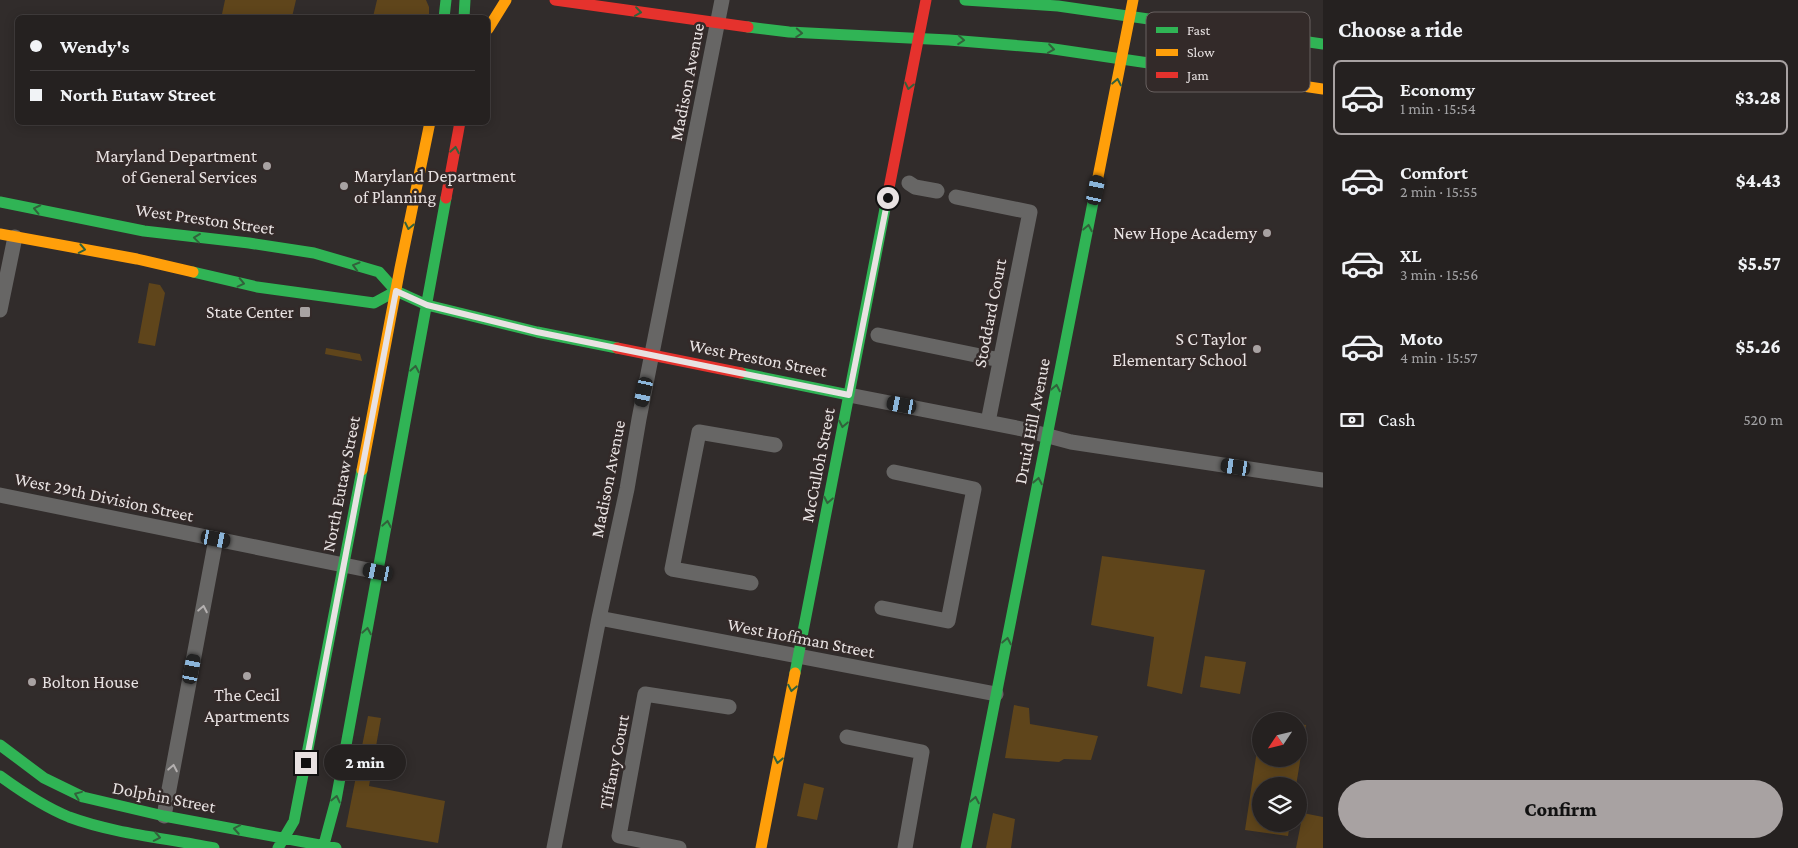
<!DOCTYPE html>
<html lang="en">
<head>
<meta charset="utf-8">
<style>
	:root { --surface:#252120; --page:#312e2d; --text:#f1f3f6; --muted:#a3a3a5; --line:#423e3e; --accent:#a8a2a2 }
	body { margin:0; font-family:"Crimson Pro",serif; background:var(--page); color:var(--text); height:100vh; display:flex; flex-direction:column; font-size:19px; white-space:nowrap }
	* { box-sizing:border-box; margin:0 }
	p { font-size:16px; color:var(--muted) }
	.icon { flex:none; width:28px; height:28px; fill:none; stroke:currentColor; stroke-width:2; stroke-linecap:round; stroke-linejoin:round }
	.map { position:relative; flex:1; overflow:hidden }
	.drawer { display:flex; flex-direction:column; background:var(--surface); width:475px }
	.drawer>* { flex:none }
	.banner { position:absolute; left:15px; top:15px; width:475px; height:110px; border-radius:8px; box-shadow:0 2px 12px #0003,0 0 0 1px var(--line); display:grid; align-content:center; height:110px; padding:0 15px; background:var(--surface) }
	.needle { width:32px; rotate:235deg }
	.tools { position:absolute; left:1252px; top:712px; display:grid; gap:10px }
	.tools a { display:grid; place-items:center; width:55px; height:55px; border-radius:50%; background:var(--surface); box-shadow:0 2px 12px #0003,0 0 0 1px var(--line); font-size:25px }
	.end { position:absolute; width:22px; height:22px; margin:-11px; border:6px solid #e8e2e2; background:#111; box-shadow:0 0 0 2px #111 }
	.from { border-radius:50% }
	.bubble { position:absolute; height:35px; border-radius:18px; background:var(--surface); box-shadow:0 2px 12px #0003,0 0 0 1px var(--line); font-size:16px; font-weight:800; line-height:35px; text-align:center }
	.car { position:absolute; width:15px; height:30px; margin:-15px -8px; border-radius:6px; box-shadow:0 0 4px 1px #0007; background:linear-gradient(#222 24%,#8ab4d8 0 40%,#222 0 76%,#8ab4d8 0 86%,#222 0) }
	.banner b { display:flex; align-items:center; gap:18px; height:48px; font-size:19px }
	.banner b+b { border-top:1px solid var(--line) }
	.banner i { width:12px; height:12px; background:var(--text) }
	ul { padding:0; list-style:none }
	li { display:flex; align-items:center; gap:15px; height:75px; margin:0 10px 8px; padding:0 5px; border:2px solid transparent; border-radius:8px }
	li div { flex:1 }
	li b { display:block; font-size:19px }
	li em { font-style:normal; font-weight:800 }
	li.active { border-color:var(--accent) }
	li>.icon { width:45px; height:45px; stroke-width:1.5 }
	h2 { padding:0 15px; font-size:22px; line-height:60px }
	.pay { display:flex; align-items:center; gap:12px; height:55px; padding:0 15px; font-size:19px }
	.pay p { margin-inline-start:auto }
	.action { display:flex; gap:10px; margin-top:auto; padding:10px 15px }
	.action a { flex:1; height:58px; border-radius:30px; background:var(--accent); color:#111; font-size:20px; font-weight:800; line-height:58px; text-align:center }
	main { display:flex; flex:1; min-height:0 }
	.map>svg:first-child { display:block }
</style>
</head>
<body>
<main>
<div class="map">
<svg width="1323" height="848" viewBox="0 0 1323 848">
	<rect width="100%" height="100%" fill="#312c2b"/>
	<path fill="#5f451b" d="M225,0H296L292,17H240L222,14Z
		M377,0H426L429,7V17H373Z
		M149,283L160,285L165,293L155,346L138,343Z
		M326,348L360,354L362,361L325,354Z
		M1102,556L1205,570L1182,694L1147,686L1154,637L1091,625Z
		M1205,656L1246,662L1240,694L1200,687Z
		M1014,705L1029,708L1030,724L1098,736L1091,760L1064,759L1059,762L1005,758Z
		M368,716L381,718L369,786L445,801L438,843L346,827Z
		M1299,724L1306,725L1296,786H1261V824H1290L1288,836L1245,830L1256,757L1260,743L1261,741V759H1299Z
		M804,783L824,788L817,820L797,816Z
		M993,813L1015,819L1011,848H986Z
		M1303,813L1323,817V848H1296Z"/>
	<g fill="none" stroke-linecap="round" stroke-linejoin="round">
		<path stroke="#676665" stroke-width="15" d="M909,183L915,187L937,191
			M956,197L1030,212L988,422
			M0,310L15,237
			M878,335L1000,360
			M849,395L1022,429L1071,442L1323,480
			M0,495L378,572
			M751,583L672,569L699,432L775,445
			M882,608L948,621L974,489L894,472
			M599,618L996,694
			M847,737L922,752L905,848
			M164,816L216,539
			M554,848L599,618L627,489L639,419L722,0
			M679,848L619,836L645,694L729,707"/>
		<path stroke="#30b455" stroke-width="11" d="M965,0L1058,6L1323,44
			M444,18L446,0
			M464,18L465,0
			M748,27L789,32L949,40L1047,48L1196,70
			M0,202L144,231L249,243L314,253L379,272L396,291L427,305L537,332L617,348
			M193,272L257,287L374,303L396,291
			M741,373L849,395
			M795,673L889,188
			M0,745L44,778L83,797L164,816L336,848
			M0,776C22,792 44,807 69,817C115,834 166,838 214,848
			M278,848L294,821L362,470
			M323,848L336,800L446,198
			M966,848L1097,182"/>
		<path stroke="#ff9f0a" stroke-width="11" d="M488,29L506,0
			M1196,70L1323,89
			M1097,182L1133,0
			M0,234L137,259L193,272
			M362,470L400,268L430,122
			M761,848L795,673"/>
		<path stroke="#e5322d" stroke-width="11" d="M555,0L748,27
			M889,188L926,0
			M446,198L460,122
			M617,348L741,373"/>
	</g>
	<defs><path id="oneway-chevron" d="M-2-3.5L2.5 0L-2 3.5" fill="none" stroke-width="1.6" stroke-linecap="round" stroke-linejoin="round" transform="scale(1.25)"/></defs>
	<g stroke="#32613b">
		<use href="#oneway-chevron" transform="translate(638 12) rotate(8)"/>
		<use href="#oneway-chevron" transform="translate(799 33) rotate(4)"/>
		<use href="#oneway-chevron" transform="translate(961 40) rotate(4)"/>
		<use href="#oneway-chevron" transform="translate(1051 49) rotate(8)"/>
		<use href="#oneway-chevron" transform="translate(1117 82) rotate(-79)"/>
		<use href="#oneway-chevron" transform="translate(909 86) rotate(102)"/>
		<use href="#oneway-chevron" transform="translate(455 150) rotate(-80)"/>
		<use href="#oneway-chevron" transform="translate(37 209) rotate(-168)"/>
		<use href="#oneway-chevron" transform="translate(409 226) rotate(102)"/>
		<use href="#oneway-chevron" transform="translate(1088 228) rotate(-79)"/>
		<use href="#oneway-chevron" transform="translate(197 238) rotate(-173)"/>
		<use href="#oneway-chevron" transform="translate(82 249) rotate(11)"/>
		<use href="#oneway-chevron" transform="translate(356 266) rotate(-164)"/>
		<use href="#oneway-chevron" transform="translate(241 283) rotate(13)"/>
		<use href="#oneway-chevron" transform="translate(415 369) rotate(-80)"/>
		<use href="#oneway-chevron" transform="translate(1056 388) rotate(-79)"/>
		<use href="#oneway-chevron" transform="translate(843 424) rotate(101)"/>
		<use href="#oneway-chevron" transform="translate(1038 481) rotate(-79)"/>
		<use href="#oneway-chevron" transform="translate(828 500) rotate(101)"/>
		<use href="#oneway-chevron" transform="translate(387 524) rotate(-80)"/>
		<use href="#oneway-chevron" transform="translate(367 631) rotate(-80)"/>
		<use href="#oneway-chevron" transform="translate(1007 641) rotate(-79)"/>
		<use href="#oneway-chevron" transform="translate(792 688) rotate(101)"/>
		<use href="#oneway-chevron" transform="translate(778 760) rotate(101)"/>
		<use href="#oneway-chevron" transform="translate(78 795) rotate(-158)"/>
		<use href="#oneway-chevron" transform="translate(336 799) rotate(-77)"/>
		<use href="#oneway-chevron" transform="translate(975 800) rotate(-79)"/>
		<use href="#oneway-chevron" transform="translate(237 829) rotate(-170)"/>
		<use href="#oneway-chevron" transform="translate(157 837) rotate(11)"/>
	</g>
	<g stroke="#b4b0b0">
		<use href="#oneway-chevron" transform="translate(203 609) rotate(-79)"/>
		<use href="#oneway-chevron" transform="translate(173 768) rotate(-79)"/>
	</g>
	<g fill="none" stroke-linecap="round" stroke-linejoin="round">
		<path stroke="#e8e2e2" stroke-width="6" d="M306,763L396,291L427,305L537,332L849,395L888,198"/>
	</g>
	<g fill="#a8a2a2" stroke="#332a29" stroke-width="2">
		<circle cx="267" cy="166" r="5"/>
		<circle cx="344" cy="186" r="5"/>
		<circle cx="1267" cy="233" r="5"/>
		<rect x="299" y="306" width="12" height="12" rx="2.5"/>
		<circle cx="1257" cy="349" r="5"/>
		<circle cx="247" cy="676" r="5"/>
		<circle cx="32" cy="682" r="5"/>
	</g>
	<g text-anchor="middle" stroke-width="5" stroke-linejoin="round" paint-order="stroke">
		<g font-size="18" fill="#e8e2e2" stroke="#332a29">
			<text transform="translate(687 82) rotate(-79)" y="6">Madison Avenue</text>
			<text transform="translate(205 219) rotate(8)" y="6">West Preston Street</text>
			<text transform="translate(990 313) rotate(-79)" y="6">Stoddard Court</text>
			<text transform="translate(758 358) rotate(11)" y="6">West Preston Street</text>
			<text transform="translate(1032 421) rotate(-79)" y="6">Druid Hill Avenue</text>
			<text transform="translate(818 465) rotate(-79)" y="6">McCulloh Street</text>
			<text transform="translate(608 479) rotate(-79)" y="6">Madison Avenue</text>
			<text transform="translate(341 484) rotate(-79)" y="6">North Eutaw Street</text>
			<text transform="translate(104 497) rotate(12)" y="6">West 29th Division Street</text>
			<text transform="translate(801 638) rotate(11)" y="6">West Hoffman Street</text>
			<text transform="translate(614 762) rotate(-79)" y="6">Tiffany Court</text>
			<text transform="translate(164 797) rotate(11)" y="6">Dolphin Street</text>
		</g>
		<g font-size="18" fill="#e8e2e2" stroke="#332a29" text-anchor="end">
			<text x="257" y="162">Maryland Department<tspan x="257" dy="21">of General Services</tspan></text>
			<text x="354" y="182" text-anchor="start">Maryland Department<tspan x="354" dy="21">of Planning</tspan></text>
			<text x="1257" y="239">New Hope Academy</text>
			<text x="294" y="318">State Center</text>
			<text x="1247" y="345">S C Taylor<tspan x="1247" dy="21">Elementary School</tspan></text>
			<text x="42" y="688" text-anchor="start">Bolton House</text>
			<text x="247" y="701" text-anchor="middle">The Cecil<tspan x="247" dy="21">Apartments</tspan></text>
		</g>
	</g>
	<rect x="1146" y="12" width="164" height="80" rx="8" fill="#332a29" stroke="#696160" stroke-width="1"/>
	<rect x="1156" y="27" width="22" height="6" fill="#30b455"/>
	<rect x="1156" y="49" width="22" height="7" fill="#ff9f0a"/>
	<rect x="1156" y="72" width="22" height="6" fill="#e5322d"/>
	<g font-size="14" fill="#e8e2e2">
		<text x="1187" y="35">Fast</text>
		<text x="1187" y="57">Slow</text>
		<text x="1187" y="80">Jam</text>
	</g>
</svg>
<div class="tools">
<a><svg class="needle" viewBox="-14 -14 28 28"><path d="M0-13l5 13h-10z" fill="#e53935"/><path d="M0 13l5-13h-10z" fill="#a3a3a5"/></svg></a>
<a><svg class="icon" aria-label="layers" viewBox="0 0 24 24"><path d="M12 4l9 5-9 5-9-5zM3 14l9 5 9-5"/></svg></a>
</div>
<i class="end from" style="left:888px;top:198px"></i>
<i class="end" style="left:306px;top:763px"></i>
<div class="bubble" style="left:324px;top:745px;width:82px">2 min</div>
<i class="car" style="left:1096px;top:190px;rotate:12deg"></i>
<i class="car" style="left:644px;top:392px;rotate:192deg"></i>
<i class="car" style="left:902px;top:405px;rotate:281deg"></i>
<i class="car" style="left:1236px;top:467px;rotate:279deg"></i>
<i class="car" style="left:216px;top:539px;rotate:101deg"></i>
<i class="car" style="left:378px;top:572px;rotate:281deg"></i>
<i class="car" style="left:192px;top:669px;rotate:11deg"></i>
<div class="banner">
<b><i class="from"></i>Wendy's</b>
<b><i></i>North Eutaw Street</b>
</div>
</div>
<section class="drawer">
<h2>Choose a ride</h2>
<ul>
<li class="active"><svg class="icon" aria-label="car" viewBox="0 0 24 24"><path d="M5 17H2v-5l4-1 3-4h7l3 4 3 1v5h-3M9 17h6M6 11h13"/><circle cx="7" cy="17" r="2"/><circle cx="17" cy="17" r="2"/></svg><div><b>Economy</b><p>1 min · 15:54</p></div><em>$3.28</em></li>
<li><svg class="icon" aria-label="car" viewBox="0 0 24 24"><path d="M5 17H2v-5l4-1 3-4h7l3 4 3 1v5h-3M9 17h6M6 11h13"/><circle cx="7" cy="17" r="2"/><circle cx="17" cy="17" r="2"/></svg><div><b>Comfort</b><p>2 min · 15:55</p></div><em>$4.43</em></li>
<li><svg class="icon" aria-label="car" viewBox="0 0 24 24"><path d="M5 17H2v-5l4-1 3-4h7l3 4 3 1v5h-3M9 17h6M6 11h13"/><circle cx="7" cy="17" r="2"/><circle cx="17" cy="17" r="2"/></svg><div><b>XL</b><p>3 min · 15:56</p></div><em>$5.57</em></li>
<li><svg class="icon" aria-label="car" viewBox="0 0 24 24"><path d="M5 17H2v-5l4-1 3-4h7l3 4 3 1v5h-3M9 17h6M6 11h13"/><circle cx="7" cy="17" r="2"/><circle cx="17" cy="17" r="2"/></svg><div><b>Moto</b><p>4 min · 15:57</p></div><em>$5.26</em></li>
</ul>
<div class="pay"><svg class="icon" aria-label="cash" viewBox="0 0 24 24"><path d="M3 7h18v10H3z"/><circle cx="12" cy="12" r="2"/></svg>Cash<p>520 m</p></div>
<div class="action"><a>Confirm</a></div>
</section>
</main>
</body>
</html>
